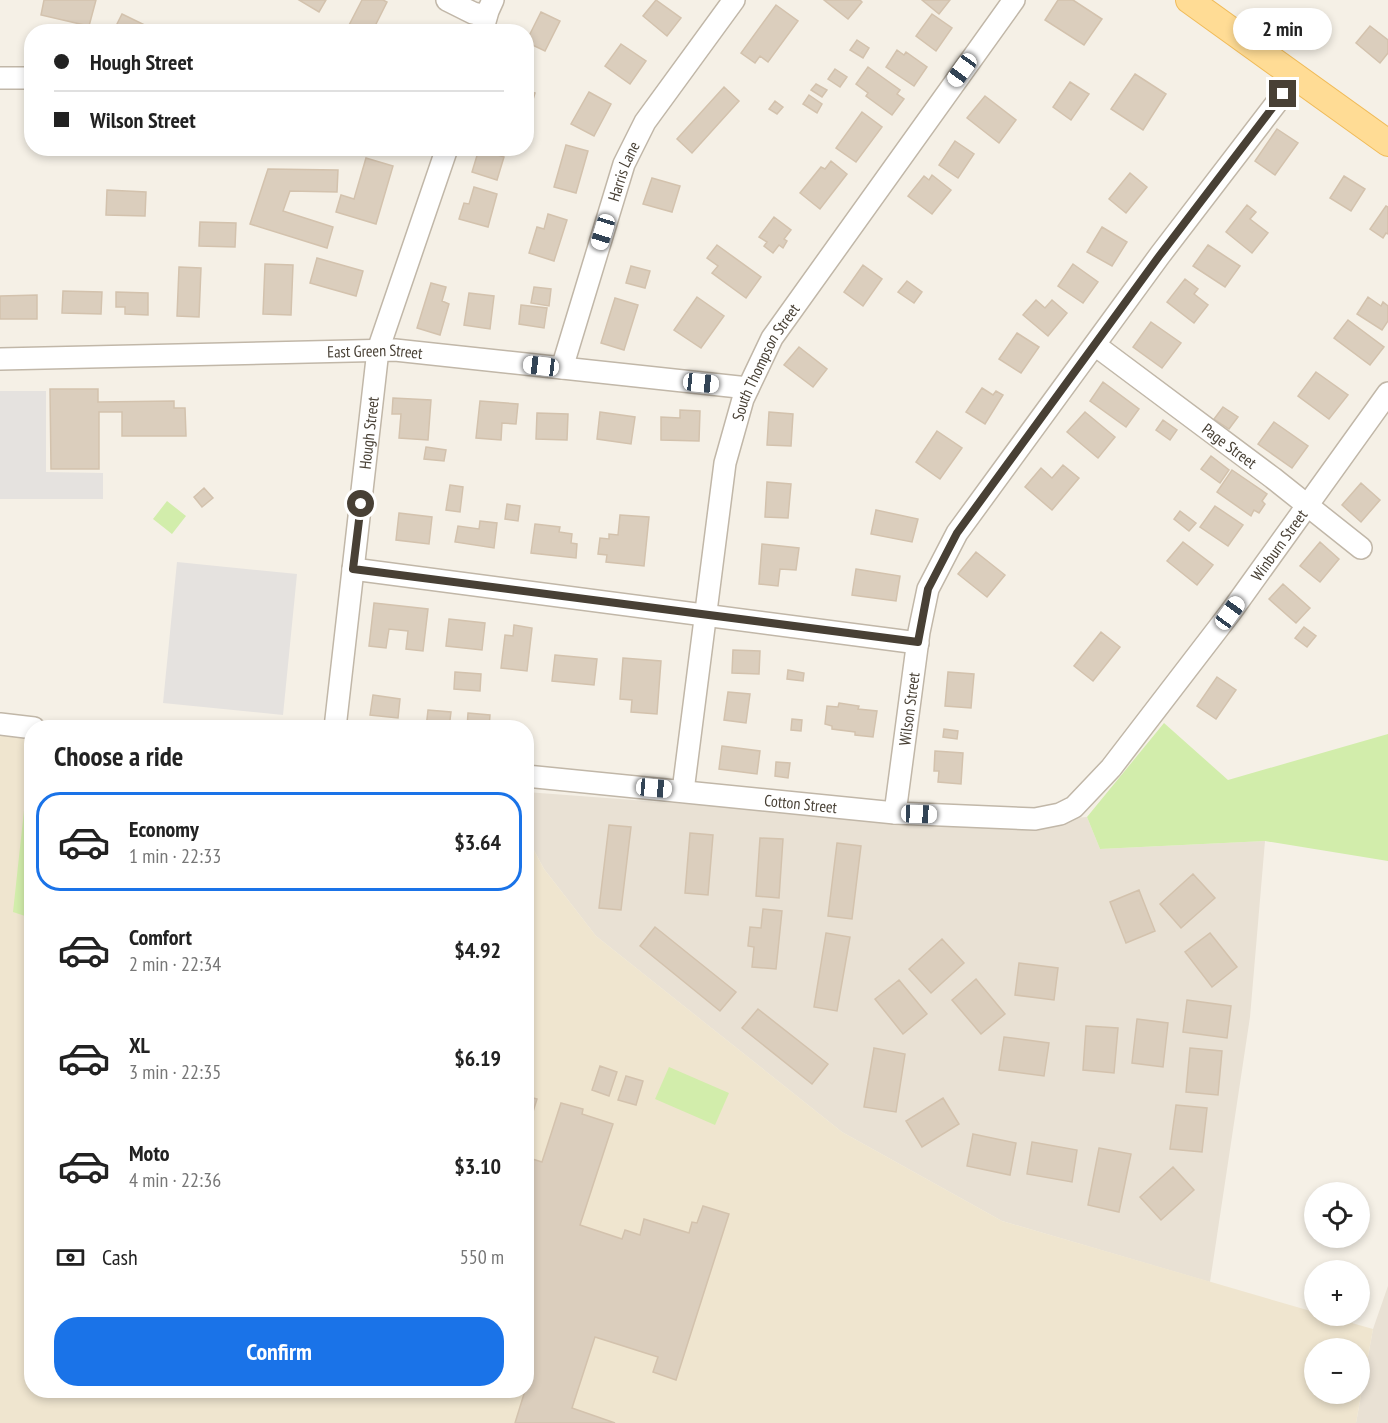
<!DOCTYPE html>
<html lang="en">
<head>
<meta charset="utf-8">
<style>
	:root { --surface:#fff; --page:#f6f6f6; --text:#222; --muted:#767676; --line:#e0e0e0; --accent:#1a73e8 }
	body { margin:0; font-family:"PT Sans Narrow",sans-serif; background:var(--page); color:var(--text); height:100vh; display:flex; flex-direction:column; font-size:22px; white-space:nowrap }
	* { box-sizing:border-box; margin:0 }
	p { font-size:20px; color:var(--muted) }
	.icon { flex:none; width:33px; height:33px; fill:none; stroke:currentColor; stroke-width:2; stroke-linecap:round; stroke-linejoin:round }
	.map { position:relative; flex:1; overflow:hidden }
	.panel { position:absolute; left:24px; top:720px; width:510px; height:678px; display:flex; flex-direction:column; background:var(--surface); border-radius:24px; box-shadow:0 3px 9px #0003 }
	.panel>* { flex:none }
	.hud { position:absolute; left:24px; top:24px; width:510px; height:132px; border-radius:24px; box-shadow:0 3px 9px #0003; display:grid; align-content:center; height:132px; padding:0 30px; background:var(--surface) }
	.tools { position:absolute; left:1304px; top:1182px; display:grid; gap:12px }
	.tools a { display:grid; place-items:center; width:66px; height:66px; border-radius:50%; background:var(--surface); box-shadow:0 3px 9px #0003; font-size:30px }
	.end { position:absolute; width:27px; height:27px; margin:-14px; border:8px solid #484035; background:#fff; box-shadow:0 0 0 3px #fff }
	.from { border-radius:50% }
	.bubble { position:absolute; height:42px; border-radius:21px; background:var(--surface); box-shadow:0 3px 9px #0003; font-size:20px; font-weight:700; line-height:42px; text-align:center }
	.car { position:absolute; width:18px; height:36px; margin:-18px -9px; border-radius:8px; box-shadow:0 0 4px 2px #0007; background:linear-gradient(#fff 24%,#345 0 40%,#fff 0 76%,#345 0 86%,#fff 0) }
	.hud b { display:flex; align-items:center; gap:21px; height:57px; font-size:22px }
	.hud b+b { border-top:2px solid var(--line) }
	.hud i { width:15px; height:15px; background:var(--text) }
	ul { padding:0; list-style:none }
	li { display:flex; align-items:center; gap:18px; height:99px; margin:0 12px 9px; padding:0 18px; border:3px solid transparent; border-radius:24px }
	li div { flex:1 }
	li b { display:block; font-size:22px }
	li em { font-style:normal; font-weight:700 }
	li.current { border-color:var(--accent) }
	li>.icon { width:54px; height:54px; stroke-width:1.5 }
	h2 { padding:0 30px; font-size:27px; line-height:72px }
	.pay { display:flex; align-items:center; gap:15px; height:66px; padding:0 30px; font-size:22px }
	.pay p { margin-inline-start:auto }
	.cta { display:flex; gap:12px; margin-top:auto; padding:12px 30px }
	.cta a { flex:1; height:69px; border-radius:24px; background:var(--accent); color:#fff; font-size:24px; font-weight:700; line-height:69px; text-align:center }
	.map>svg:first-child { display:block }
</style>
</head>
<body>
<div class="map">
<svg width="1388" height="1423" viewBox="0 0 1388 1423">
	<rect width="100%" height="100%" fill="#f5f0e6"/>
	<path fill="#e9e1d4" d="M526,792L741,808L927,827L1087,817L1100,849L1265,841L1250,1017L1210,1282L1002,1221L842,1132L596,936L544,869L527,837Z
		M1388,1286V1423H1356L1373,1329Z"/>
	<path fill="#efe5cf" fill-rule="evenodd" d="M0,735L32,738V1390H526L527,837L544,869L596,936L842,1132L1002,1221L1314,1312V1316H1327L1373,1329L1356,1423H0ZM1314,1348H1359V1394H1314Z"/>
	<path fill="#d2edab" d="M167,501L186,516L172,534L153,519Z
		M1164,723L1228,780L1388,734V861L1265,841L1100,849L1087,817Z
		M31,746L32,918H31L13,912Z
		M669,1067L729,1093L715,1125L655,1099Z"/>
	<path fill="#e5e2df" d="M0,391H46V472L103,473V499H0Z
		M177,562L297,574L283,715L163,703Z"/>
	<path fill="#dbcebd" stroke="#d3c2ad" stroke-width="1.5" d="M44,0H96L89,26L41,15Z
		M299,0H326L319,12Z
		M362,0H383L387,2L372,32H348L346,31Z
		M656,0L681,18L667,36L643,16Z
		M824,0H860L862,2L848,19Z
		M922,0H950L939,14Z
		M1058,0H1073L1102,19L1084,45L1045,20Z
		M776,5L798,21L768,62L760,56L755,63L741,53Z
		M541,12L560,21L545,51L526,42Z
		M122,14L149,27L147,32H113Z
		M932,14L952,28L936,51L916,36Z
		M1370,26L1388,40V53L1380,63L1356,43Z
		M857,40L869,48L863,58L850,50Z
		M621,44L646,61L630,84L605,66Z
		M897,50L904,55L906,52L927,67L914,86L886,67Z
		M868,67L900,90L897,94L904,99L892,115L866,96L868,93L856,84Z
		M835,69L847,77L840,87L828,79Z
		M1135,74L1166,94L1143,130L1111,109Z
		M1070,82L1089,94L1071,120L1053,107Z
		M816,84L827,90L822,97L811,90Z
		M724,87L739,101L692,153L677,139Z
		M526,90L535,93L529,113L526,112Z
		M589,92L611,104L594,136L571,124Z
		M809,95L822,104L817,113L803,104Z
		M985,96L1016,120L999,143L967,118Z
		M775,101L783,107L777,114L769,109Z
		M862,112L882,127L856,162L836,148Z
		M1277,129L1298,143L1275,175L1255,161Z
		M955,141L974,154L958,178L939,165Z
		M566,145L588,151L576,193L554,187Z
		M479,149L504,157L497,180L472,172Z
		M366,158L393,166L376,224L336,212L341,195L354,199Z
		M831,161L847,174L820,209L800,193L821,167L825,169Z
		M268,169L338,170L337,192L290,191L283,211L333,227L327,248L250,224Z
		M1130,173L1147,187L1126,213L1109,199Z
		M932,175L951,190L932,214L908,196L924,176L929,180Z
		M1344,176L1365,189L1351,211L1330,198Z
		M652,178L680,186L672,212L643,204Z
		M474,187L497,194L488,227L459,219L464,203L469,204Z
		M107,190L146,192L145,216L106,215Z
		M1247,205L1256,212L1250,219L1268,233L1252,253L1226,232Z
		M1386,206L1388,207V234L1386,233L1383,238L1370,229Z
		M548,214L567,220L554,261L529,253L537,227L544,229Z
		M774,217L791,230L784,239L787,241L783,248L779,245L773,253L764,246L767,242L759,237Z
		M200,222L236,223L235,247L199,246Z
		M1102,227L1127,242L1112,266L1087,252Z
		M717,245L761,277L746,298L712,273L718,266L707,258Z
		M1208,245L1240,266L1225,287L1193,266Z
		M317,258L363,271L356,296L310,283Z
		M265,264L293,265L291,315L263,314Z
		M1073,264L1098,282L1083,303L1058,286Z
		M863,265L882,279L863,306L844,292Z
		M631,266L650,271L645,288L626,283Z
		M179,267L201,268L199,317L177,316Z
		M1185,279L1198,289L1194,294L1208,305L1194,323L1167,302Z
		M907,281L922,292L914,303L898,292Z
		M431,283L446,287L442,301L449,304L440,335L417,328Z
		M534,287L551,289L549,306L531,303Z
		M63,291L102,292L101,314L62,313Z
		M116,292L148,293V315L125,314V307H116Z
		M469,293L494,296L490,329L464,325Z
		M37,295V319H0V296Z
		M697,297L724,316L701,348L674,330Z
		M1368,297L1381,306L1383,302L1388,306V321L1382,330L1357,314Z
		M615,298L638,305L624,350L601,343Z
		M1036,300L1045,308L1052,300L1067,313L1048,336L1023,315Z
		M521,305L547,308L544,328L519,324Z
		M1348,320L1384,347L1370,365L1334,338Z
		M1151,322L1181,343L1162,368L1133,347Z
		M1017,333L1039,347L1021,373L999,359Z
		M799,347L827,369L813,387L784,365Z
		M1316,372L1348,395L1329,419L1298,396Z
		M1103,382L1139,409L1126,427L1090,401Z
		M982,388L993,395L996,391L1003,395L985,424L966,412Z
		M50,389H98V402L174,401V408H185L186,436H122V412H99V469H51Z
		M393,398L431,400L428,440L399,438L401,414H392Z
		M480,401L518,404L516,424L502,423L501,440L476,438Z
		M1223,407L1238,417L1229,429L1214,419Z
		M680,410L700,411L699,441L661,440V417L680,418Z
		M600,412L635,417L631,444L597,439Z
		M769,412L793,414L791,446L767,445Z
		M1085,412L1115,437L1098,458L1067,432Z
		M537,413L568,414L567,440L536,439Z
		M1163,420L1177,430L1170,440L1156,430Z
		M1274,422L1308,446L1292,468L1258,444Z
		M937,431L962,448L940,479L916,462Z
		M426,447L446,450L444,461L424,459Z
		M1211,456L1229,470L1220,483L1201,469Z
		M1063,465L1079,478L1052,510L1025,487L1041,468L1052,478Z
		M1232,470L1267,494L1262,501L1265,504L1259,513L1254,510L1251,516L1217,492Z
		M767,482L791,484L788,518L765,517Z
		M1361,483L1380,500L1361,522L1342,505Z
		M450,485L463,487L460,512L446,510Z
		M204,488L213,498L202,507L194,497Z
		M507,504L520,506L518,521L505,519Z
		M1215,506L1243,525L1228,546L1200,527Z
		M876,510L918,519L912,542L871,534Z
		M1180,511L1196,523L1189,531L1174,519Z
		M399,513L432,517L429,544L396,540Z
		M620,515L649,517L644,566L606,562L607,555L598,554L600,538L609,539V534L618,535Z
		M480,521L497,523L494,548L455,542L458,526L479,529Z
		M535,524L560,527L559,532L572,534L571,543L577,544L576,558L531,553Z
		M1183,542L1213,565L1197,585L1167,561Z
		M1320,542L1339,559L1320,582L1300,566Z
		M762,544L799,548L796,570L780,569L778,586L759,584Z
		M976,552L1005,575L987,597L958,574Z
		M856,569L900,576L896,601L852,595Z
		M1283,584L1310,608L1296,623L1269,599Z
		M374,603L428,609L423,651L406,649L408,631L389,629L386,648L369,646Z
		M449,619L485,623L482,650L446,646Z
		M514,625L532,628L527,671L501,668L505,635L513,636Z
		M1304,627L1316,636L1307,647L1295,638Z
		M1101,632L1120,647L1093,681L1074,666Z
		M733,650L760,651L759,674L732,673Z
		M555,655L597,659L594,685L552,681Z
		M623,658L661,661L657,714L631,712L632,700L620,699Z
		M788,670L804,673L803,681L787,679Z
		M455,672L481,674L480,691L454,689Z
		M948,672L974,674L971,708L945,706Z
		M1217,677L1236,690L1216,719L1197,706Z
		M728,692L750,694L746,723L724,720Z
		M373,695L400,699L398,718L370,715Z
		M839,703L859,706L858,709L877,711L873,737L855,735V732L832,729V726L825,724L827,706L838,707Z
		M428,710L451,712L449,728H426Z
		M468,713L490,715L489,728H467Z
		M792,719L802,720L801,731L791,730Z
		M944,729L958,731L957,739L943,737Z
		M722,746L760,751L757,774L719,769Z
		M935,751L963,753L961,784L938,782L939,771H934Z
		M776,762L790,763L788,778L775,776Z
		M609,825L631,827L621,910L599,908Z
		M690,833L713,835L708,895L685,893Z
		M760,838L783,839L779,898L756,896Z
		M837,843L861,846L852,919L828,916Z
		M1193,874L1215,898L1181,928L1160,904Z
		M1139,890L1155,931L1126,943L1110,902Z
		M763,909L782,911L776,969L752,967L754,947L748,946L750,927L761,928Z
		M655,927L736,992L720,1011L640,946Z
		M826,933L850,937L837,1011L814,1007Z
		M1210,933L1237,967L1212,987L1185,952Z
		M942,939L964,963L931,993L909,969Z
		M1019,963L1058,968L1054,1000L1015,995Z
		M976,979L1005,1014L981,1034L952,1000Z
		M899,980L927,1014L903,1034L875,999Z
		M1187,1000L1231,1006L1227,1038L1183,1032Z
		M758,1009L828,1064L812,1084L742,1028Z
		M1137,1019L1168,1023L1163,1067L1132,1063Z
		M1086,1026L1118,1028L1114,1073L1083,1070Z
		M1004,1037L1049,1043L1044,1076L999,1070Z
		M874,1048L905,1054L896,1112L864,1107Z
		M1190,1048L1222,1051L1218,1095L1186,1092Z
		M600,1066L617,1072L609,1096L592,1090Z
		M626,1076L643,1081L636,1105L618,1100Z
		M526,1096L537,1099L526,1134Z
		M943,1098L959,1124L922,1147L906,1121Z
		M561,1103L583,1109L582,1114L613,1124L580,1225L622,1239L625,1230L640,1235L644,1219L689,1233L692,1222L697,1223L703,1206L729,1214L676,1380L653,1372L658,1357L595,1337L572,1408L615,1423H515L524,1394L511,1390H526V1157L542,1162Z
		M1176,1105L1207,1108L1202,1152L1170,1149Z
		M973,1134L1016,1143L1010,1175L967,1166Z
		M1032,1142L1077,1150L1072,1182L1027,1174Z
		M1099,1148L1131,1154L1119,1212L1088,1205Z
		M1173,1167L1194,1190L1161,1220L1140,1197Z"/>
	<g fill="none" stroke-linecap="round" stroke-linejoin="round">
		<defs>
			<g id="minor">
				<path d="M447,0L473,13L486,16"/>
				<path d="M482,32L488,11L493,0"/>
				<path d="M0,78H32"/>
				<path id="s1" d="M1095,345L1273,478L1361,548"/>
				<path id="s2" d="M0,359L395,350L748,388"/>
				<path id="s3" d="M562,368L624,164L645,122L734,0"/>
				<path d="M353,569L918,643"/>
				<path d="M0,724L34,728"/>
				<path id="s4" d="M335,728L378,350L447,148"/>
				<path id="s5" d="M526,776L895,813L1035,819L1060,814L1074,807L1111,768L1230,613L1388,393"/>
				<path id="s6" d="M683,791L725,463L743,399L772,338L1014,0"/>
				<path id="s7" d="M895,813L919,632L928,589L957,533L1160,255L1297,76"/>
			</g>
			<path id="major" d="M1189,0L1388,143"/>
		</defs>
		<use href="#minor" stroke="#c1b7a8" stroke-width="24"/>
		<use href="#major" stroke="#f0bb59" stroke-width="28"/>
		<use href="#minor" stroke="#fff" stroke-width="21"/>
		<use href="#major" stroke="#ffdc95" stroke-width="26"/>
	</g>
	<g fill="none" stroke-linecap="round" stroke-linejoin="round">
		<path stroke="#484035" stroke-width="8" d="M361,504L353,569L918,642L928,589L957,533L1160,255L1283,94"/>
	</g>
	<g text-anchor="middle" stroke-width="5" stroke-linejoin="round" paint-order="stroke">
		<g font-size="16" fill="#484035" stroke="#fff">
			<text dy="6" stroke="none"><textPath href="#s3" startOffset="206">Harris Lane</textPath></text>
			<text dy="6" stroke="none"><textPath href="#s2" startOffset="375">East Green Street</textPath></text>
			<text dy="6" stroke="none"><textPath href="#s6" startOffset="440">South Thompson Street</textPath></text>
			<text dy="6" stroke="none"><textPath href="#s4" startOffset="297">Hough Street</textPath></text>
			<text dy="6" stroke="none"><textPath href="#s1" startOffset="168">Page Street</textPath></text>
			<text dy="6" stroke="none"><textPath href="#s5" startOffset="885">Winburn Street</textPath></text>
			<text dy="6" stroke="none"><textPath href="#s7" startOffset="105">Wilson Street</textPath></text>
			<text dy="6" stroke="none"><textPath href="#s5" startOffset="276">Cotton Street</textPath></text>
		</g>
	</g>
</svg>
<div class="tools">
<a><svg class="icon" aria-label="locate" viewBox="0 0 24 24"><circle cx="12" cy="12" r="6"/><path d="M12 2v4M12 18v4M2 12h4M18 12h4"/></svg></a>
<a>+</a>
<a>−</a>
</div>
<i class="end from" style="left:361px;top:504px"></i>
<i class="end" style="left:1283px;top:94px"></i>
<div class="bubble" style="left:1233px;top:8px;width:99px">2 min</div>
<i class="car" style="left:962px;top:70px;rotate:216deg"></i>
<i class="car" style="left:603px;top:232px;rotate:197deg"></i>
<i class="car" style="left:541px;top:366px;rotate:277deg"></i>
<i class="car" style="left:701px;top:383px;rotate:96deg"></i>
<i class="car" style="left:1230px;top:613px;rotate:36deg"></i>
<i class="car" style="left:654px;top:788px;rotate:95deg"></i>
<i class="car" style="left:919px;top:814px;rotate:92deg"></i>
<div class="hud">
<b><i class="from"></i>Hough Street</b>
<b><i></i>Wilson Street</b>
</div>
<section class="panel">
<h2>Choose a ride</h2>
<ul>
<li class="current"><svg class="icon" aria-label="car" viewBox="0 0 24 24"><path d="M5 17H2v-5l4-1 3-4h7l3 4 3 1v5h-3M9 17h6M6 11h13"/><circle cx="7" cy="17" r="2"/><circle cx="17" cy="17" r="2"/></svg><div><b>Economy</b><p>1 min · 22:33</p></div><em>$3.64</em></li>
<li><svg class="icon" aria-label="car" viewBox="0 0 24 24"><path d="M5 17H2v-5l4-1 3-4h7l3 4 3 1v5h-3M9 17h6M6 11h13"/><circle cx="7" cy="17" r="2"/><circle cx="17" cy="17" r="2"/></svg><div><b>Comfort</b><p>2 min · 22:34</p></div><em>$4.92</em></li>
<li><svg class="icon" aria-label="car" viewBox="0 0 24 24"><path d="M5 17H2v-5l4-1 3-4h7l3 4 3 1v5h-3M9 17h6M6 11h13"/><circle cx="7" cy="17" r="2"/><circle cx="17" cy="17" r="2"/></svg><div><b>XL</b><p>3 min · 22:35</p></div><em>$6.19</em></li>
<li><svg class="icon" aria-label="car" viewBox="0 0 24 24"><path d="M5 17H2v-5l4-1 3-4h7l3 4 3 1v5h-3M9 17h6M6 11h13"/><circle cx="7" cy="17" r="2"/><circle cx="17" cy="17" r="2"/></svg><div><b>Moto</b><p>4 min · 22:36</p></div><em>$3.10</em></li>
</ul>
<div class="pay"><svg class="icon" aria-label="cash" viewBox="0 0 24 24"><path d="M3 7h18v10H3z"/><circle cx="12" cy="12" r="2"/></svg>Cash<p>550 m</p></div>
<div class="cta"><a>Confirm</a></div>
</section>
</div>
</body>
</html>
